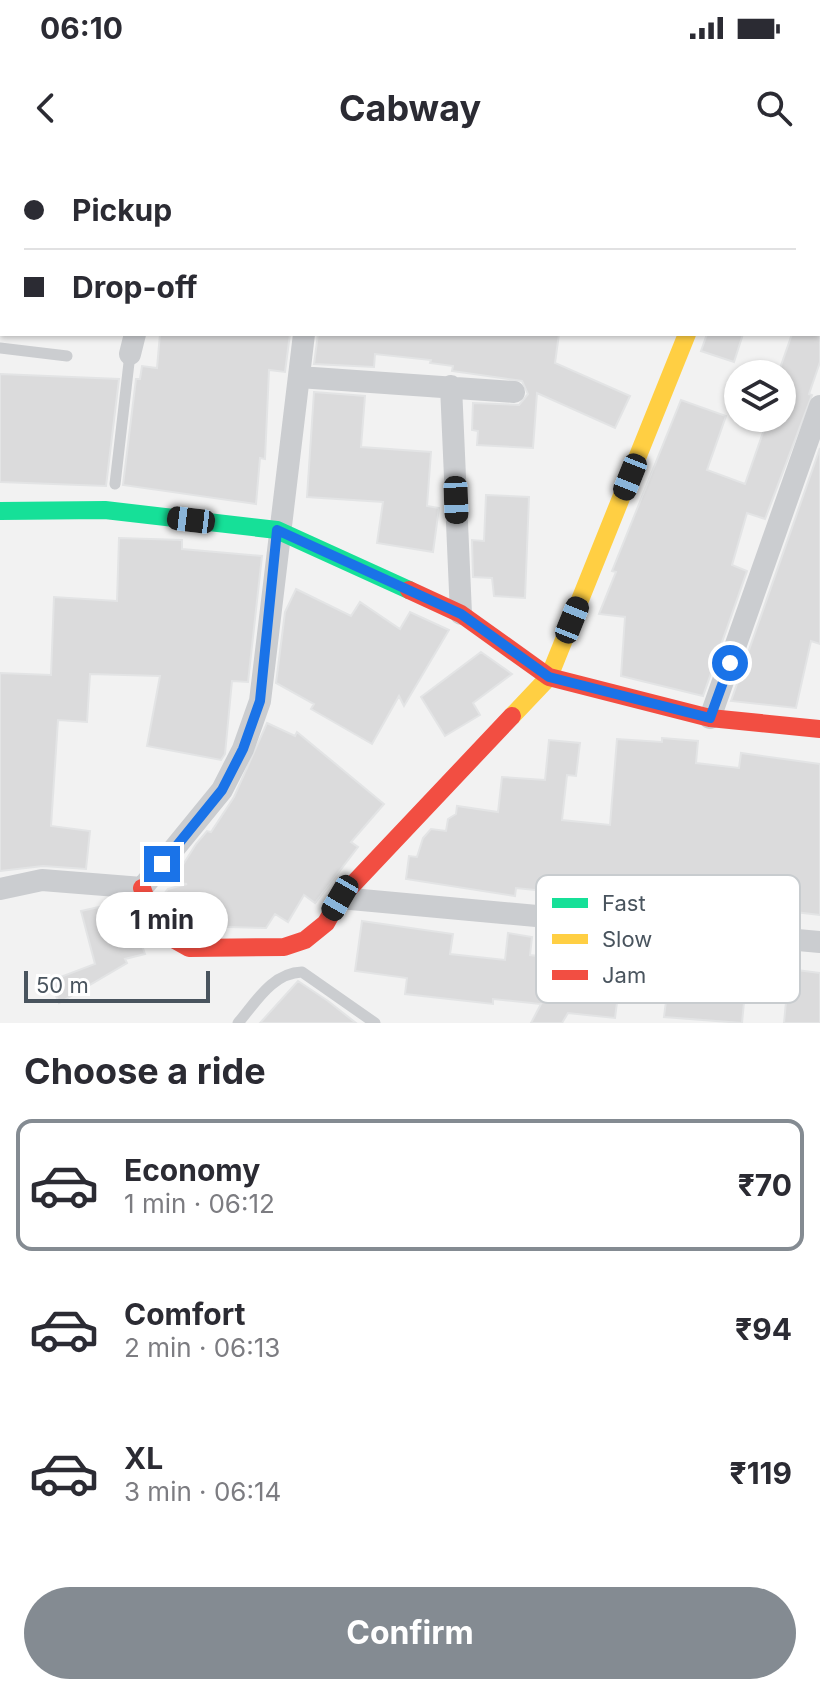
<!DOCTYPE html>
<html lang="en">
<head>
<meta charset="utf-8">
<style>
	:root { --surface:#fff; --page:#f7f7f7; --text:#2b2b33; --muted:#7c7c81; --line:#e1e1e2; --accent:#848b92 }
	body { margin:0; font-family:Inter,sans-serif; background:var(--page); color:var(--text); height:100vh; display:flex; flex-direction:column; font-size:30px; white-space:nowrap }
	* { box-sizing:border-box; margin:0 }
	p { font-size:26px; color:var(--muted) }
	.icon { flex:none; width:44px; height:44px; fill:none; stroke:currentColor; stroke-width:2; stroke-linecap:round; stroke-linejoin:round }
	.map { position:relative; height:863px; overflow:hidden }
	.side { display:flex; flex-direction:column; background:var(--surface); flex:1 }
	.side>* { flex:none }
	.guide { position:absolute; left:0px; top:0px; width:820px; height:176px; box-shadow:0 2px 6px #0004; display:grid; align-content:center; height:176px; padding:0 24px; background:var(--surface) }
	.controls { position:absolute; left:724px; top:200px; display:grid; gap:16px }
	.controls a { display:grid; place-items:center; width:72px; height:72px; border-radius:50%; background:var(--surface); box-shadow:0 2px 6px #0004; font-size:40px }
	.scale { position:absolute; left:24px; bottom:20px; width:186px; box-sizing:border-box; padding-left:8px; border:4px solid #49545e; border-top:0; font-size:22px; line-height:28px; white-space:nowrap; color:#49545e; -webkit-text-stroke:6px #fff; paint-order:stroke }
	.end { position:absolute; width:36px; height:36px; margin:-18px; border:10px solid #1a73e8; background:#fff; box-shadow:0 0 0 4px #fff }
	.from { border-radius:50% }
	.bubble { position:absolute; height:56px; border-radius:28px; background:var(--surface); box-shadow:0 2px 6px #0004; font-size:26px; font-weight:700; line-height:56px; text-align:center }
	.car { position:absolute; width:24px; height:48px; margin:-24px -12px; border-radius:10px; box-shadow:0 0 6px 2px #0007; background:linear-gradient(#222 24%,#8ab4d8 0 40%,#222 0 76%,#8ab4d8 0 86%,#222 0) }
	.guide b { display:flex; align-items:center; gap:28px; height:76px; font-size:30px }
	.guide b+b { border-top:2px solid var(--line) }
	.guide i { width:20px; height:20px; background:var(--text) }
	ul { padding:0; list-style:none }
	li { display:flex; align-items:center; gap:24px; height:132px; margin:0 16px 12px; padding:0 8px; border:4px solid transparent; border-radius:16px }
	li div { flex:1 }
	li b { display:block; font-size:30px }
	li em { font-style:normal; font-weight:700 }
	li.on { border-color:var(--accent) }
	li>.icon { width:72px; height:72px; stroke-width:1.5 }
	h2 { padding:0 24px; font-size:36px; line-height:96px }
	.button { display:flex; gap:16px; margin-top:auto; padding:16px 24px }
	.button a { flex:1; height:92px; border-radius:48px; background:var(--accent); color:#fff; font-size:32px; font-weight:700; line-height:92px; text-align:center }
	.status { display:flex; justify-content:space-between; align-items:center; height:56px; padding:0 40px; background:var(--surface); direction:ltr }
	.status svg { height:22px; fill:currentColor }
	header { display:flex; justify-content:space-between; align-items:center; height:104px; padding:0 24px; background:var(--surface); font-size:36px; font-weight:700 }
	.map>svg:first-child { display:block }
</style>
</head>
<body>
<div class="status"><b>06:10</b><svg viewBox="0 0 49 12"><path d="M0 12V9h3v3zM5 12V6h3v6zM10 12V3h3v9zM15 12V0h3v12zM26 1h20v11H26zM47 4h2v5h-2z"/></svg></div>
<header><svg class="icon" aria-label="back" viewBox="0 0 24 24"><path d="M15 5l-7 7 7 7"/></svg>Cabway<svg class="icon" aria-label="search" viewBox="0 0 24 24"><circle cx="10" cy="10" r="6"/><path d="M15 15l6 6"/></svg></header>
<div class="map">
<svg width="820" height="863" viewBox="0 0 820 863">
	<rect width="100%" height="100%" fill="#f2f2f2"/>
	<path fill="#dbdbdc" stroke="#e3e4e5" stroke-width="2" d="M160,174H290L285,212L269,210L265,299L260,298L256,344L123,325L136,219H140L142,206L157,208Z
		M318,174H559L555,203L630,236L615,268L537,233L533,288L477,285L478,271L472,270L473,243L519,245L528,234L522,221L452,211L453,206L430,203L431,200L375,194L374,207L314,204Z
		M707,174H743L734,202L701,191Z
		M792,174H820V202L809,234L812,235L765,359L747,353L732,405L747,411L703,536L621,516L625,457L599,454L616,412L612,411L681,240L726,256L707,310L745,324L768,258H782V214H778Z
		M0,214L119,219L106,326L0,322Z
		M314,232L365,236L361,287L431,292L427,346L439,348L433,392L377,383L383,342L307,337Z
		M820,288V484L811,481L796,548L731,541Z
		M486,335L529,337L525,438L494,436L492,418L473,417L472,380L484,381Z
		M119,378L182,380V389L262,396L248,522L232,521L225,594L221,600L147,586L160,516L90,514L87,562L58,560L51,666L90,671L86,709L43,706L0,711V513L51,515L54,437L117,441Z
		M296,429L351,456L360,442L400,469L410,452L449,470L404,546L399,536L372,584L311,549L314,544L276,523L285,452Z
		M481,492L512,514L473,543L480,555L445,576L421,537Z
		M267,563L295,576L297,572L384,644L351,682L358,687L315,743L304,735L288,762L275,754L266,768L190,766L171,753L164,734L168,729L187,724L172,722L196,684L207,671L211,672L234,637Z
		M662,578L698,581L696,603L739,608L741,593L820,604V755L761,748V756L752,755L751,762L596,747V744L564,740V733L516,728L515,736L406,719L409,696L417,697L423,678L431,669L446,671L448,659L456,654L457,646L498,652L502,617L545,620L549,580L580,583L576,616L567,615L562,660L610,665L617,579L662,582Z
		M126,741L145,794L125,799L127,803L59,843L50,821L95,804L81,751Z
		M362,761L453,774L450,794L505,800L508,773L532,777L530,795L590,802L593,775L749,790L742,863L664,857L667,833L619,827L615,858L568,853L562,863H531L541,844L493,839V844L405,834L407,818L355,811Z
		M789,809L820,813V863H784Z
		M298,821L328,841L356,863H260Z"/>
	<g fill="none" stroke-linecap="round" stroke-linejoin="round">
		<path stroke="#cbcdd0" stroke-width="11" d="M0,188L67,196
			M115,324L130,194
			M238,863C256,842 272,813 302,812L375,863"/>
		<path stroke="#cbcdd0" stroke-width="22" d="M292,0L299,2
			M180,2L181,0
			M636,2L637,0
			M751,2L752,0
			M818,158L820,159
			M130,194L135,174
			M299,217L514,232
			M451,226L461,454
			M710,558L820,246
			M0,729L42,720L142,728L222,630L243,589L260,541L304,174
			M340,738L820,782"/>
		<path stroke="#16e098" stroke-width="18" d="M0,351L105,350L277,370L409,430"/>
		<path stroke="#ffcf43" stroke-width="18" d="M512,556L549,517L687,174"/>
		<path stroke="#f24e42" stroke-width="18" d="M409,430L461,454L549,517L710,558L820,569
			M142,728L157,770L189,788L284,787L305,780L326,763L340,738L512,556"/>
	</g>
	<g fill="none" stroke-linecap="round" stroke-linejoin="round">
		<path stroke="#1a73e8" stroke-width="10" d="M162,704L222,630L243,589L260,541L277,370L461,454L549,517L710,558L730,503"/>
	</g>
	<rect x="536" y="715" width="264" height="128" rx="12" fill="#fff" stroke="#c8cccf" stroke-width="2"/>
	<rect x="552" y="738" width="36" height="10" fill="#16e098"/>
	<rect x="552" y="774" width="36" height="10" fill="#ffcf43"/>
	<rect x="552" y="810" width="36" height="10" fill="#f24e42"/>
	<g font-size="22" fill="#49545e">
		<text x="602" y="751">Fast</text>
		<text x="602" y="787">Slow</text>
		<text x="602" y="823">Jam</text>
	</g>
</svg>
<div class="controls">
<a><svg class="icon" aria-label="layers" viewBox="0 0 24 24"><path d="M12 4l9 5-9 5-9-5zM3 14l9 5 9-5"/></svg></a>
</div>
<div class="scale">50 m</div>
<i class="end from" style="left:730px;top:503px"></i>
<i class="end" style="left:162px;top:704px"></i>
<div class="bubble" style="left:96px;top:732px;width:132px">1 min</div>
<i class="car" style="left:630px;top:317px;rotate:202deg"></i>
<i class="car" style="left:456px;top:340px;rotate:178deg"></i>
<i class="car" style="left:191px;top:360px;rotate:277deg"></i>
<i class="car" style="left:572px;top:460px;rotate:22deg"></i>
<i class="car" style="left:340px;top:738px;rotate:210deg"></i>
<div class="guide">
<b><i class="from"></i>Pickup</b>
<b><i></i>Drop-off</b>
</div>
</div>
<section class="side">
<h2>Choose a ride</h2>
<ul>
<li class="on"><svg class="icon" aria-label="car" viewBox="0 0 24 24"><path d="M5 17H2v-5l4-1 3-4h7l3 4 3 1v5h-3M9 17h6M6 11h13"/><circle cx="7" cy="17" r="2"/><circle cx="17" cy="17" r="2"/></svg><div><b>Economy</b><p>1 min · 06:12</p></div><em>₹70</em></li>
<li><svg class="icon" aria-label="car" viewBox="0 0 24 24"><path d="M5 17H2v-5l4-1 3-4h7l3 4 3 1v5h-3M9 17h6M6 11h13"/><circle cx="7" cy="17" r="2"/><circle cx="17" cy="17" r="2"/></svg><div><b>Comfort</b><p>2 min · 06:13</p></div><em>₹94</em></li>
<li><svg class="icon" aria-label="car" viewBox="0 0 24 24"><path d="M5 17H2v-5l4-1 3-4h7l3 4 3 1v5h-3M9 17h6M6 11h13"/><circle cx="7" cy="17" r="2"/><circle cx="17" cy="17" r="2"/></svg><div><b>XL</b><p>3 min · 06:14</p></div><em>₹119</em></li>
</ul>
<div class="button"><a>Confirm</a></div>
</section>
</body>
</html>
